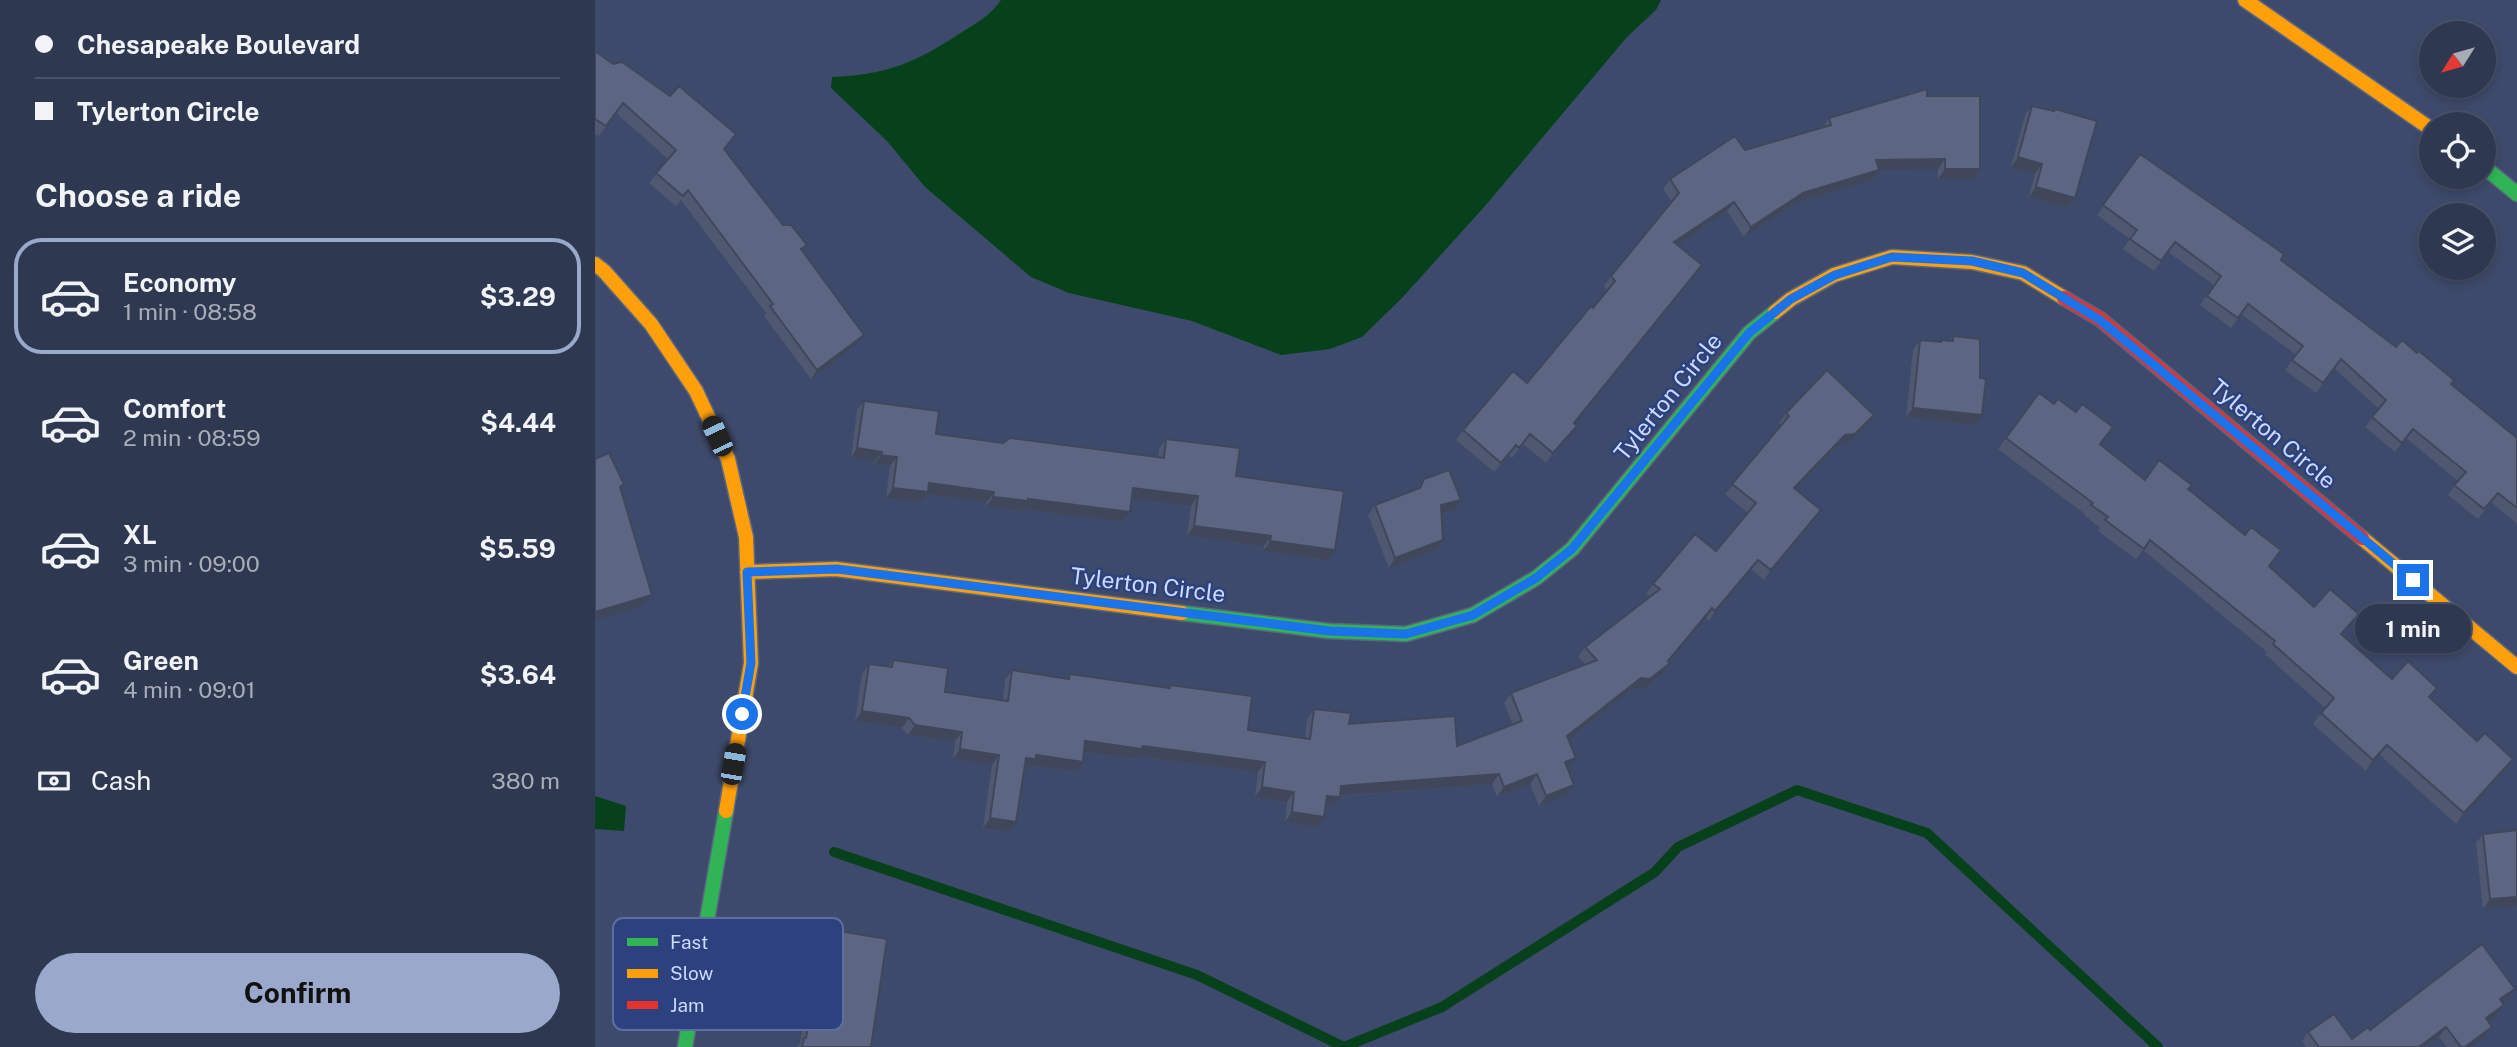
<!DOCTYPE html>
<html lang="en">
<head>
<meta charset="utf-8">
<style>
	:root { --surface:#2e3850; --page:#363f57; --text:#f1f3f6; --muted:#a7acb7; --line:#495267; --accent:#99a8cb }
	body { margin:0; font-family:"Public Sans",sans-serif; background:var(--page); color:var(--text); height:100vh; display:flex; flex-direction:column; font-size:26px; white-space:nowrap }
	* { box-sizing:border-box; margin:0 }
	p { font-size:23px; color:var(--muted) }
	.icon { flex:none; width:38px; height:38px; fill:none; stroke:currentColor; stroke-width:2; stroke-linecap:round; stroke-linejoin:round }
	.map { position:relative; flex:1; overflow:hidden }
	.sheet { display:flex; flex-direction:column; background:var(--surface); width:595px }
	.sheet>* { flex:none }
	.guide { display:grid; align-content:center; height:154px; padding:0 35px; background:var(--surface) }
	.needle { width:46px; rotate:233deg }
	.buttons { position:absolute; left:1824px; top:21px; display:grid; gap:14px }
	.buttons a { display:grid; place-items:center; width:77px; height:77px; border-radius:50%; background:var(--surface); box-shadow:0 4px 10px #0003,0 0 0 2px var(--line); font-size:35px }
	.end { position:absolute; width:32px; height:32px; margin:-16px; border:9px solid #1a73e8; background:#fff; box-shadow:0 0 0 4px #fff }
	.from { border-radius:50% }
	.bubble { position:absolute; height:49px; border-radius:24px; background:var(--surface); box-shadow:0 4px 10px #0003,0 0 0 2px var(--line); font-size:23px; font-weight:700; line-height:49px; text-align:center }
	.car { position:absolute; width:21px; height:42px; margin:-21px -10px; border-radius:9px; box-shadow:0 0 5px 2px #0007; background:linear-gradient(#222 24%,#8ab4d8 0 40%,#222 0 76%,#8ab4d8 0 86%,#222 0) }
	.guide b { display:flex; align-items:center; gap:24px; height:66px; font-size:26px }
	.guide b+b { border-top:2px solid var(--line) }
	.guide i { width:18px; height:18px; background:var(--text) }
	ul { padding:0; list-style:none }
	li { display:flex; align-items:center; gap:21px; height:116px; margin:0 14px 10px; padding:0 21px; border:4px solid transparent; border-radius:28px }
	li div { flex:1 }
	li b { display:block; font-size:26px }
	li em { font-style:normal; font-weight:700 }
	li.selected { border-color:var(--accent) }
	li>.icon { width:63px; height:63px; stroke-width:1.5 }
	h2 { padding:0 35px; font-size:32px; line-height:84px }
	.pay { display:flex; align-items:center; gap:18px; height:77px; padding:0 35px; font-size:26px }
	.pay p { margin-inline-start:auto }
	.action { display:flex; gap:14px; margin-top:auto; padding:14px 35px }
	.action a { flex:1; height:80px; border-radius:42px; background:var(--accent); color:#111; font-size:28px; font-weight:700; line-height:80px; text-align:center }
	main { display:flex; flex:1; min-height:0 }
	.map>svg:first-child { display:block }
</style>
</head>
<body>
<main>
<section class="sheet">
<div class="guide">
<b><i class="from"></i>Chesapeake Boulevard</b>
<b><i></i>Tylerton Circle</b>
</div>
<h2>Choose a ride</h2>
<ul>
<li class="selected"><svg class="icon" aria-label="car" viewBox="0 0 24 24"><path d="M5 17H2v-5l4-1 3-4h7l3 4 3 1v5h-3M9 17h6M6 11h13"/><circle cx="7" cy="17" r="2"/><circle cx="17" cy="17" r="2"/></svg><div><b>Economy</b><p>1 min · 08:58</p></div><em>$3.29</em></li>
<li><svg class="icon" aria-label="car" viewBox="0 0 24 24"><path d="M5 17H2v-5l4-1 3-4h7l3 4 3 1v5h-3M9 17h6M6 11h13"/><circle cx="7" cy="17" r="2"/><circle cx="17" cy="17" r="2"/></svg><div><b>Comfort</b><p>2 min · 08:59</p></div><em>$4.44</em></li>
<li><svg class="icon" aria-label="car" viewBox="0 0 24 24"><path d="M5 17H2v-5l4-1 3-4h7l3 4 3 1v5h-3M9 17h6M6 11h13"/><circle cx="7" cy="17" r="2"/><circle cx="17" cy="17" r="2"/></svg><div><b>XL</b><p>3 min · 09:00</p></div><em>$5.59</em></li>
<li><svg class="icon" aria-label="car" viewBox="0 0 24 24"><path d="M5 17H2v-5l4-1 3-4h7l3 4 3 1v5h-3M9 17h6M6 11h13"/><circle cx="7" cy="17" r="2"/><circle cx="17" cy="17" r="2"/></svg><div><b>Green</b><p>4 min · 09:01</p></div><em>$3.64</em></li>
</ul>
<div class="pay"><svg class="icon" aria-label="cash" viewBox="0 0 24 24"><path d="M3 7h18v10H3z"/><circle cx="12" cy="12" r="2"/></svg>Cash<p>380 m</p></div>
<div class="action"><a>Confirm</a></div>
</section>
<div class="map">
<svg width="1922" height="1047" viewBox="0 0 1922 1047">
	<rect width="100%" height="100%" fill="#3e4a6b"/>
	<path fill="#06411b" d="M406,0H1066L1061,10L1032,37L890,206L807,298L767,337L735,349L686,355L597,321L474,293L436,277L330,187L292,141L236,88L237,77C290,75 320,63 364,34C380,24 395,16 406,0Z
		M0,796L31,806L29,831L0,829Z"/>
	<g fill="none" stroke-linecap="round" stroke-linejoin="round">
		<path stroke="#06411b" stroke-width="10" d="M239,852L602,975L749,1047L847,1007L1060,872L1083,847L1202,790L1332,833L1563,1047"/>
		<defs>
			<path id="fast" d="M1888,166L1922,194
				M587,613L734,631L811,634L878,615L941,578L977,549L1154,333L1180,312
				M90,1047L131,811"/>
			<path id="slow" d="M1650,0L1836,129
				M0,264L9,271L56,324L101,391L133,459L151,537L156,663L131,811
				M1180,312L1196,299L1239,275L1297,257L1377,262L1428,273L1469,298
				M1767,538L1922,667
				M152,572L241,569L587,613"/>
			<path id="jam" d="M1469,298L1505,319L1767,538"/>
		</defs>
		<use href="#fast" stroke="#5a6682" stroke-width="17"/>
		<use href="#slow" stroke="#5a6682" stroke-width="17"/>
		<use href="#jam" stroke="#5a6682" stroke-width="17"/>
		<use href="#fast" stroke="#30b455" stroke-width="14"/>
		<use href="#slow" stroke="#ff9f0a" stroke-width="14"/>
		<use href="#jam" stroke="#e5322d" stroke-width="14"/>
	</g>
	<path fill="#4f5870" d="M0,51L134,144L129,150L208,251L262,345L216,379L169,316L171,313L86,200L81,206L54,183L73,159L21,113L4,136L0,134Z
		M1332,96L1385,169L1378,179H1343V169H1284L1277,180L1201,203L1149,237L1132,211L1083,245L1100,275L979,423L975,435L951,463L928,444L917,458L914,455L899,472L861,440L868,430L932,383L998,308L1012,290L1009,286L1016,276L1077,202L1068,189L1075,179L1150,150L1228,127L1234,118Z
		M1437,106L1459,111L1460,109L1480,198L1473,208L1434,197L1440,174L1416,167L1430,115Z
		M1545,154L1801,347L1856,384L1922,438V524L1896,502L1883,519L1853,495L1863,481L1811,438L1800,452L1770,427L1784,409L1739,368L1721,393L1690,370L1701,355L1646,314L1636,328L1605,305L1619,285L1573,252L1559,271L1528,249L1535,239L1502,215Z
		M1358,336L1385,378L1387,415L1380,425L1311,417L1318,350L1325,340L1344,342L1346,340H1355Z
		M1444,393L1459,404L1481,412L1506,444L1550,480L1593,489L1674,566L1719,607L1764,614L1747,635L1797,679L1842,688L1835,698L1882,741L1918,759L1911,769L1861,824L1785,755L1771,771L1718,724L1730,708L1670,654L1672,652L1548,550L1541,559L1503,531L1505,528L1489,515L1490,514L1403,449Z
		M269,401L341,434L408,443L563,457L564,449L571,439L641,476L733,560L668,551L669,546L592,536L596,506L537,498L535,512L528,522L428,509L426,511L391,507L392,502L332,494L326,502L291,498L295,466L279,464L280,461L256,458L262,410Z
		M1191,413L1272,425L1253,444L1243,445L1201,489L1219,520L1169,580L1156,569L1114,621L1111,618L1074,662L1075,663L1068,673L1048,689L1039,688L974,739V768H972V795L944,806L935,784L902,797L897,784L745,796L738,807L730,806L729,817L722,827L690,822L692,802L660,797L663,772L543,756L540,759L489,752L481,771L436,766L434,769L430,768L421,822L414,832L388,828L397,765L358,759L360,741L313,735L307,728L260,721L267,674L274,664L293,667L298,660L350,692L408,700L410,680L417,670L472,679L475,674L573,688L575,685L653,730L710,738L712,719L719,709L754,724L862,746L918,725L909,703L916,693L990,664L983,657L990,647L1055,596L1051,594L1058,584L1121,551L1153,513L1130,494L1186,425L1184,423Z
		M829,479L859,510L846,513L848,540L841,550L794,568L773,515L780,505L822,489Z
		M1888,834L1922,906L1888,909L1881,843Z
		M220,927L276,1047H202L205,1043L216,975L208,974L213,937Z
		M1920,989L1913,999L1907,1002L1909,1005L1902,1015L1893,1021L1890,1037L1876,1047H1852L1844,1037L1830,1047H1711L1707,1041L1713,1032L1757,1039L1775,1030Z"/>
	<path fill="#40475b" d="M1423,157L1447,164L1440,174L1416,167Z
		M1350,159L1343,169L1274,170L1281,160Z
		M1350,169H1385L1378,179H1343Z
		M1284,170L1277,180L1201,203L1149,237L1156,227L1208,193Z
		M1441,187L1480,198L1473,208L1434,197Z
		M1139,202L1132,211L1073,252L1079,242Z
		M1107,265L1100,275L972,433L979,423Z
		M269,335L262,345L216,379L222,370Z
		M1318,408L1387,415L1380,425L1311,417Z
		M1279,415L1272,425L1253,444L1243,445L1192,498L1199,488L1250,435Z
		M982,426L975,435L951,463L958,453Z
		M262,448L287,452L280,461L256,458Z
		M286,455L302,457L295,466L279,464Z
		M334,483L399,492L392,502L332,494L326,502L291,498L298,488Z
		M538,488L603,496L596,506L531,498Z
		M398,497L433,499L535,512L528,522L428,509L426,511L391,507Z
		M866,500L859,510L839,515L846,505Z
		M1226,510L1219,520L1169,580L1176,570Z
		M599,526L676,536L669,546L592,536Z
		M848,540L841,550L794,568L800,558Z
		M675,541L740,550L733,560L668,551Z
		M1163,560L1156,569L1114,621L1120,611Z
		M57,595L50,605L0,620V612Z
		M1117,608L1111,618L1068,669L1075,663L1068,673L1048,689L1039,688L965,746L972,736L1046,678L1073,661Z
		M1764,614L1757,624L1738,645L1746,634Z
		M267,711L314,718L307,728L260,721Z
		M320,725L367,732L360,741L313,735Z
		M490,741L548,746L670,762L663,772L543,756L540,759L483,751Z
		M1792,745L1785,755L1771,771L1778,760Z
		M365,749L404,755L397,765L358,759Z
		M441,755L488,762L481,771L436,766L434,769L424,767L431,758Z
		M981,758L974,768L963,772L970,762Z
		M1918,759L1911,769L1861,824L1869,813Z
		M904,774L897,784L739,796L746,786Z
		M942,774L935,784L902,797L909,787Z
		M979,785L972,795L944,806L951,796Z
		M667,787L699,792L692,802L660,797Z
		M732,796L745,797L738,807L725,806Z
		M697,812L729,817L722,827L690,822Z
		M395,818L421,822L414,832L388,828Z
		M1922,897V906L1888,909L1895,899Z
		M214,964L223,965L216,975L208,974Z
		M1920,989L1913,999L1898,1009L1905,999Z
		M1909,1005L1902,1015L1884,1028L1891,1018Z
		M1851,1027L1844,1037L1830,1047H1824Z
		M1897,1027L1890,1037L1876,1047H1870Z"/>
	<path fill="#5c6682" stroke="#40475b" stroke-width="2" d="M0,51L18,64L27,62L75,96L84,86L141,134L129,149L188,225H196L212,245L206,249L269,335L222,370L175,306L178,304L93,190L88,196L61,173L81,150L28,103L11,126L0,119Z
		M1332,89V96H1385V169H1350V159L1281,160L1284,170L1208,193L1156,227L1139,202L1079,242L1107,265L979,423L982,426L958,453L935,434L924,448L921,445L906,463L868,430L918,371L932,383L996,306L998,308L1020,281L1016,276L1084,193L1075,179L1140,136L1150,150L1236,125L1234,118Z
		M1437,106L1459,111L1460,109L1502,121L1480,198L1441,187L1447,164L1423,157Z
		M1545,154L1689,254L1686,260L1801,347L1807,340L1822,353L1824,351L1859,380L1856,384L1922,438V508L1903,493L1889,509L1859,485L1871,472L1818,429L1807,443L1777,417L1791,400L1746,359L1728,383L1697,360L1708,346L1653,304L1643,318L1612,296L1626,276L1580,242L1566,261L1535,239L1542,230L1508,205Z
		M1358,336L1385,339V378L1391,379L1387,415L1318,408L1325,340L1346,342V340L1358,341Z
		M1232,370L1279,415L1260,434L1250,435L1199,488L1226,510L1176,570L1163,560L1120,611L1117,608L1073,661L1075,663L1055,679L1046,678L972,736L981,758L970,762L979,785L951,796L942,774L909,787L904,774L746,786L745,797L732,796L729,817L697,812L699,792L667,787L670,762L548,746L547,749L490,741L488,762L441,755V759L431,758L421,822L395,818L404,755L365,749L367,732L320,725L314,718L267,711L274,664L297,667L298,660L353,668L350,692L413,701L417,670L474,679L475,674L575,688V685L657,696L653,730L715,739L719,709L756,713L754,724L860,716L862,746L927,721L916,693L1002,660L990,647L1065,589L1058,584L1100,534L1121,551L1161,503L1137,484L1194,416L1191,413Z
		M1444,393L1459,404L1463,399L1481,412L1487,404L1518,427L1505,444L1550,480L1564,460L1597,485L1593,489L1650,535L1656,527L1686,550L1674,566L1719,607L1735,589L1764,614L1746,634L1797,679L1813,661L1842,688L1834,697L1882,741L1890,733L1918,759L1869,813L1792,745L1778,760L1726,713L1739,698L1678,644L1680,641L1555,540L1549,549L1510,520L1513,517L1496,505L1498,503L1411,438Z
		M269,401L344,411L341,434L408,443L415,438L569,458L571,439L645,448L641,476L749,491L740,550L675,541L676,536L599,526L603,496L538,488L535,512L433,499V501L398,497L399,492L334,483L333,492L298,488L302,457L286,455L287,452L262,448Z
		M14,453L29,484L25,487L57,595L0,612V459Z
		M854,470L866,500L846,505L848,540L800,558L780,505L825,488L829,479Z
		M1922,830V897L1895,899L1888,834Z
		M220,927L292,939L276,1047H207L209,1038H211L223,965L214,964Z
		M1887,944L1920,989L1905,999L1909,1005L1891,1018L1897,1027L1870,1047H1866L1851,1027L1824,1047H1724L1713,1032L1739,1014L1757,1039L1773,1027L1775,1030Z"/>
	<g fill="none" stroke-linecap="round" stroke-linejoin="round">
		<path stroke="#1a73e8" stroke-width="9" d="M147,714L156,663L152,572L242,569L734,631L811,634L878,615L941,578L977,549L1154,333L1196,299L1240,275L1297,257L1377,261L1428,273L1505,320L1818,580"/>
	</g>
	<g text-anchor="middle" stroke-width="5" stroke-linejoin="round" paint-order="stroke">
		<g font-size="23" fill="#cadafe" stroke="#2c417d">
			<text transform="translate(1073 397) rotate(-51)" y="8">Tylerton Circle</text>
			<text transform="translate(1678 434) rotate(40)" y="8">Tylerton Circle</text>
			<text transform="translate(553 585) rotate(7)" y="8">Tylerton Circle</text>
		</g>
	</g>
	<rect x="18" y="918" width="230" height="112" rx="10" fill="#2c417d" stroke="#5b6fa4" stroke-width="2"/>
	<rect x="32" y="938" width="31" height="8" fill="#30b455"/>
	<rect x="32" y="969" width="31" height="9" fill="#ff9f0a"/>
	<rect x="32" y="1001" width="31" height="8" fill="#e5322d"/>
	<g font-size="19" fill="#cadafe">
		<text x="75" y="949">Fast</text>
		<text x="75" y="980">Slow</text>
		<text x="75" y="1012">Jam</text>
	</g>
</svg>
<div class="buttons">
<a><svg class="needle" viewBox="-14 -14 28 28"><path d="M0-13l5 13h-10z" fill="#e53935"/><path d="M0 13l5-13h-10z" fill="#a7acb7"/></svg></a>
<a><svg class="icon" aria-label="locate" viewBox="0 0 24 24"><circle cx="12" cy="12" r="6"/><path d="M12 2v4M12 18v4M2 12h4M18 12h4"/></svg></a>
<a><svg class="icon" aria-label="layers" viewBox="0 0 24 24"><path d="M12 4l9 5-9 5-9-5zM3 14l9 5 9-5"/></svg></a>
</div>
<i class="end from" style="left:147px;top:714px"></i>
<i class="end" style="left:1818px;top:580px"></i>
<div class="bubble" style="left:1760px;top:604px;width:116px">1 min</div>
<i class="car" style="left:122px;top:436px;rotate:335deg"></i>
<i class="car" style="left:138px;top:764px;rotate:10deg"></i>
</div>
</main>
</body>
</html>
